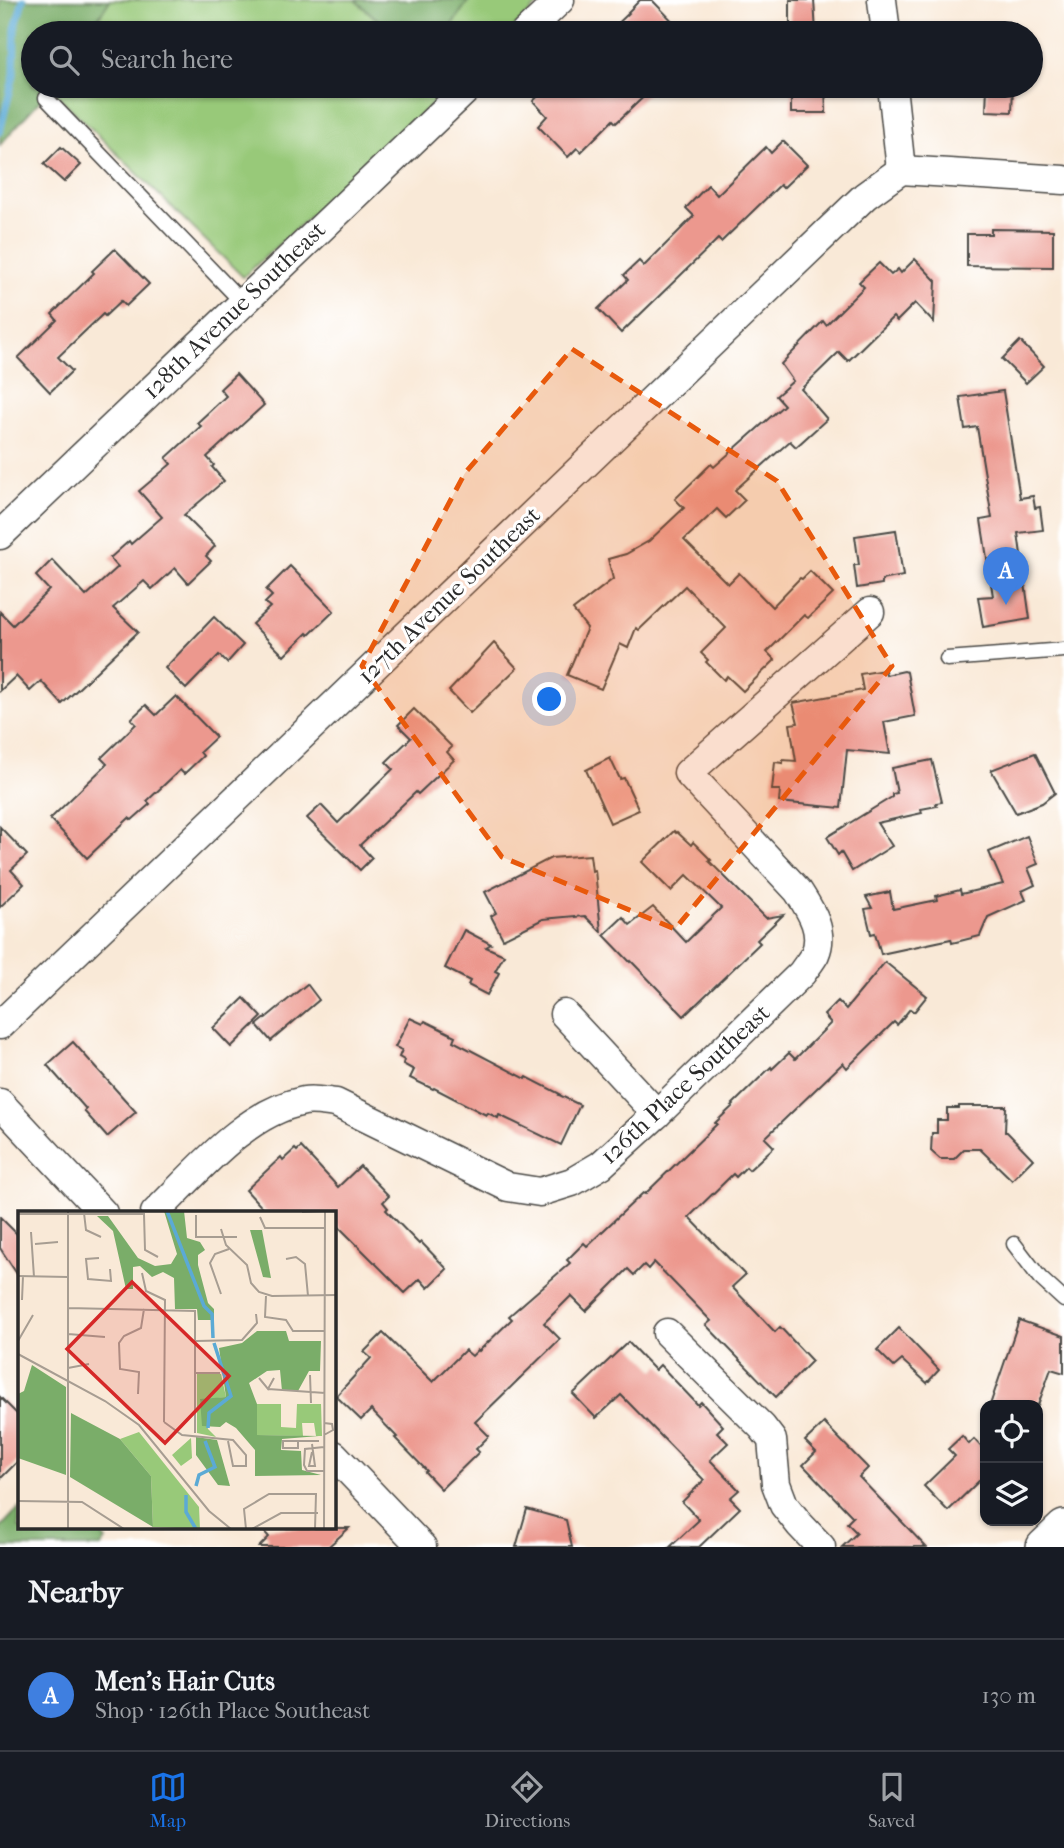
<!DOCTYPE html>
<html lang="en">
<head>
<meta charset="utf-8">
<style>
	:root { --surface:#171b24; --page:#242831; --text:#f1f3f6; --muted:#9ea1a6; --line:#363941; --accent:#1a73e8 }
	body { margin:0; font-family:"IM FELL French Canon",serif; background:var(--page); color:var(--text) }
	.controls { position:absolute; right:21px; bottom:21px; display:grid; overflow:hidden; border-radius:14px; box-shadow:0 2px 5px #0004 }
	.controls button { width:63px; height:63px; display:grid; place-items:center; padding:0; border:0; border-bottom:2px solid var(--line); background:var(--surface); color:var(--text); font:35px sans-serif }
	.you { position:absolute; left:550px; top:700px; width:24px; height:24px; margin:-18px; border:5px solid #fff; border-radius:50%; background:#1a73e8; box-shadow:0 0 0 10px #1a73e833 }
	.badge { display:grid; place-items:center; width:46px; height:46px; border-radius:50%; background:var(--accent); color:#fff; font-size:23px; font-weight:700 }
	.pin { position:absolute; translate:-50% -58px; filter:drop-shadow(0 2px 4px #0008) }
	.pin::after { content:''; position:absolute; top:37px; width:24px; height:21px; background:inherit; clip-path:polygon(0 0,100% 0,50% 100%) }
	.list { margin:0; padding:0; list-style:none }
	h2 { display:flex; justify-content:space-between; align-items:center; height:91px; margin:0; padding:0 28px; font-size:30px }
	h2 small { font-size:23px; font-weight:400; color:var(--muted) }
	.list li { display:grid; grid-template-columns:46px 1fr auto; gap:21px; align-items:center; box-sizing:border-box; height:112px; padding:0 28px; border-top:2px solid var(--line) }
	.list b { display:block; font-size:26px; white-space:nowrap }
	.list p { margin:0; font-size:23px; white-space:nowrap; color:var(--muted) }
	.list em { font-size:23px; font-style:normal; color:var(--muted) }
	.icon { flex:none; width:38px; height:38px; fill:none; stroke:currentColor; stroke-width:2; stroke-linecap:round; stroke-linejoin:round }
	.map { position:relative; flex:none; width:1064px; height:1547px; overflow:hidden }
	.search { position:absolute; background:var(--surface); box-shadow:0 2px 5px #0004; left:21px; right:21px; top:21px; height:77px; display:flex; align-items:center; gap:18px; box-sizing:border-box; padding:0 24px; border-radius:38px; color:var(--muted); font-size:26px }
	.sheet { height:203px; background:var(--surface) }
	nav { display:flex; justify-content:space-around; align-items:center; box-sizing:border-box; height:98px; border-top:2px solid var(--line); background:var(--surface); font-size:19px; color:var(--muted) }
	nav a { display:grid; justify-items:center; gap:4px }
	nav .on { color:var(--accent) }
	.map>svg:first-child { display:block }
	.green { fill:#98c979; stroke:#627a52; stroke-width:2 }
	.forest { fill:#7aad69; stroke:#526c4a; stroke-width:2 }
	.lines { fill:none; stroke-linecap:round; stroke-linejoin:round }
	.stream { stroke:#5baad5; stroke-width:7 }
	.building { fill:#ec988e }
	.service-casing { stroke:#4a4845; stroke-width:17 }
	.minor-casing { stroke:#4a4845; stroke-width:31 }
	.tertiary-casing { stroke:#4a4845; stroke-width:38 }
	.service { stroke:#fff; stroke-width:14 }
	.minor { stroke:#fff; stroke-width:28 }
	.tertiary { stroke:#fff; stroke-width:35 }
	.marked { fill:#e8590c; fill-opacity:0.2; stroke:#e8590c; stroke-width:5; stroke-dasharray:14 9; stroke-linejoin:round }
	.labels { text-anchor:middle; stroke-width:6; stroke-linejoin:round; paint-order:stroke }
	.street-label { font-size:24px; fill:#2b2b2b; stroke:#fff }
	.inset-river { fill:none; stroke:#5baad5; stroke-width:3.5 }
	.inset-road { fill:none; stroke:#a79d92; stroke-width:2 }
	.view { fill:#d62828; fill-opacity:0.15; stroke:#d62828; stroke-width:3.5 }
	.inset-edge { fill:none; stroke:#2b2b2b; stroke-width:3.5 }
</style>
</head>
<body>
<div class="map">
<svg width="1064" height="1547" viewBox="0 0 1064 1547">
	<rect width="100%" height="100%" fill="#fff"/>
	<filter id="ink" filterUnits="userSpaceOnUse"><feTurbulence type="fractalNoise" baseFrequency=".0143" numOctaves="2"/><feDisplacementMap in="SourceGraphic" scale="14" xChannelSelector="R" yChannelSelector="G"/><feConvolveMatrix kernelMatrix="1 2 1 2 8 2 1 2 1" color-interpolation-filters="sRGB"/></filter>
	<filter id="wash" filterUnits="userSpaceOnUse"><feTurbulence type="fractalNoise" baseFrequency=".00686" numOctaves="4" result="noise"/><feDisplacementMap in="SourceGraphic" scale="28" xChannelSelector="R" yChannelSelector="G"/><feGaussianBlur stdDeviation="1.57" result="paint"/><feColorMatrix in="noise" values="0 0 0 0 0 0 0 0 0 0 0 0 0 0 0 0 0 1.4 0 .05"/><feComposite in="paint" operator="in"/></filter>
	<g filter="url(#wash)">
		<rect width="100%" height="100%" fill="#f9e9d7"/>
		<g class="green">
			<polygon points="110,0 355,0 393,33 88,33"/>
			<polygon points="469,0 543,0 508,33 446,33"/>
			<polygon points="53,86 453,86 243,277 51,89"/>
		</g>
		<g class="forest">
			<polygon points="0,0 110,0 88,33 33,33 33,86 53,86 0,145"/>
			<polygon points="355,0 469,0 446,33 393,33"/>
			<polygon points="19,1508 19,1528 95,1528 106,1540 101,1547 0,1547 0,1528"/>
		</g>
		<g class="lines">
			<polyline class="stream" points="0,132 14,75 15,29 23,0"/>
		</g>
		<g id="blocks">
			<g class="building">
				<polygon points="640,0 652,0 684,33 608,33 629,13 628,12"/>
				<polygon points="790,0 814,0 816,33 790,33"/>
				<polygon points="549,86 655,86 616,123 613,120 581,152 577,148 568,157 538,126 547,116 533,101"/>
				<polygon points="791,86 825,86 826,113 791,113"/>
				<polygon points="987,86 1013,86 1012,112 986,111"/>
				<polygon points="783,141 807,165 783,188 780,185 721,242 718,239 621,333 598,309 628,280 624,275 639,261 644,266 694,216 686,208 708,185 717,195 766,147 771,153"/>
				<polygon points="61,147 81,165 64,182 44,164"/>
				<polygon points="991,229 1053,230 1053,267 967,266 967,234 991,234"/>
				<polygon points="115,249 149,284 126,306 121,301 105,316 103,314 58,357 72,371 50,392 18,358 57,320 52,314 94,273 92,271"/>
				<polygon points="915,259 936,281 934,323 915,303 897,321 893,317 848,361 839,352 801,389 827,419 796,447 790,441 735,490 745,500 726,518 717,509 684,540 728,584 739,573 772,607 800,578 802,579 810,571 833,594 808,618 804,615 767,652 775,660 743,691 727,676 724,680 706,662 708,660 701,653 726,628 685,586 639,630 636,628 628,648 620,644 601,689 567,675 587,628 573,610 613,579 608,559 626,554 649,541 684,508 675,499 711,464 714,467 784,405 776,396 793,381 781,364 823,321 826,325 864,287 859,282 879,263 891,275 898,269 901,273"/>
				<polygon points="1020,341 1044,366 1026,383 1002,359"/>
				<polygon points="236,374 264,405 207,457 214,465 212,467 224,481 184,515 215,546 206,556 211,561 188,583 175,568 152,589 144,581 113,608 138,632 62,704 41,681 30,691 16,676 0,691 0,612 13,625 49,590 36,576 52,560 86,596 118,567 110,558 129,541 131,544 162,517 139,491 171,464 166,458 201,426 197,423 226,396 220,389"/>
				<polygon points="1003,391 1020,498 1033,496 1035,508 1040,507 1043,530 1018,533 1030,619 983,627 978,597 993,596 981,520 992,518 977,427 965,429 960,397"/>
				<polygon points="896,530 903,576 882,580 882,584 857,588 854,565 859,565 855,536"/>
				<polygon points="290,566 334,611 309,635 307,633 284,656 252,624 270,607 265,603 272,596 266,590"/>
				<polygon points="214,617 243,645 227,663 219,655 186,689 165,668"/>
				<polygon points="494,643 517,668 470,713 449,691"/>
				<polygon points="885,670 886,675 904,671 907,672 915,716 884,722 890,754 847,750 841,808 779,802 780,790 772,790 775,762 783,763 783,760 796,761 790,724 798,723 793,703 863,690 860,674"/>
				<polygon points="176,696 216,737 200,752 203,756 184,774 180,770 147,801 150,804 132,820 129,818 87,858 50,819 107,764 101,758 136,724 131,719 146,705 156,715"/>
				<polygon points="414,709 452,747 447,752 454,760 418,794 416,792 360,845 372,858 360,870 307,818 321,805 338,823 393,769 386,762 411,738 398,725"/>
				<polygon points="1035,753 1055,793 1042,803 1016,813 991,770"/>
				<polygon points="610,758 620,779 624,778 639,810 610,823 586,770"/>
				<polygon points="932,760 942,802 936,803 937,806 921,809 922,813 877,823 892,846 852,871 841,852 838,855 827,837 892,797 892,794 897,793 892,768"/>
				<polygon points="0,827 27,855 11,870 24,884 0,907"/>
				<polygon points="674,831 676,833 677,832 691,845 693,842 711,860 709,861 766,918 783,915 757,940 760,943 684,1016 631,961 630,962 604,935 623,917 630,925 653,907 686,942 721,908 687,875 671,891 642,862"/>
				<polygon points="1027,836 1038,864 1028,868 1035,885 1022,891 1026,900 988,917 980,936 952,943 951,939 881,954 875,933 871,934 865,909 872,908 866,897 890,892 893,909 937,900 936,896 960,890 961,894 1003,884 989,852"/>
				<polygon points="590,855 592,871 595,870 601,932 585,916 575,917 575,916 543,919 503,939 491,916 496,913 485,892 551,858"/>
				<polygon points="464,930 491,944 486,947 504,955 495,971 499,973 487,995 468,985 470,981 445,968"/>
				<polygon points="885,962 927,996 914,1012 910,1009 897,1025 894,1022 847,1068 843,1063 765,1138 774,1147 749,1170 746,1167 736,1177 733,1174 689,1217 745,1275 732,1287 775,1332 780,1327 812,1361 776,1397 706,1325 711,1321 654,1262 648,1269 644,1265 634,1275 628,1269 586,1311 571,1296 544,1323 560,1339 475,1422 489,1436 476,1449 479,1452 441,1489 425,1472 427,1471 395,1438 397,1437 371,1410 361,1420 336,1396 371,1358 364,1352 383,1333 433,1382 465,1350 472,1356 478,1350 479,1351 512,1319 509,1316 570,1263 567,1260 584,1243 587,1246 643,1193 645,1194 717,1124 715,1123 734,1105 733,1104 771,1067 772,1069 789,1053 795,1059 831,1023 824,1015 838,1001 846,1009"/>
				<polygon points="307,984 319,1000 271,1041 257,1025"/>
				<polygon points="244,998 262,1017 231,1047 213,1028"/>
				<polygon points="410,1018 423,1024 425,1021 455,1036 453,1041 526,1079 527,1077 560,1094 559,1095 580,1105 561,1145 499,1115 498,1118 488,1113 486,1115 434,1088 433,1089 410,1078 414,1070 403,1064 404,1060 399,1057 402,1050 395,1047"/>
				<polygon points="73,1042 136,1112 107,1137 84,1111 86,1109 47,1065"/>
				<polygon points="959,1106 1006,1106 1005,1132 1007,1132 1033,1159 1012,1180 980,1149 964,1149 954,1159 940,1159 931,1151 932,1133 937,1133 937,1120 947,1120 947,1108 959,1108"/>
				<polygon points="301,1147 338,1187 360,1166 389,1196 383,1202 388,1208 386,1210 419,1244 421,1242 447,1269 428,1288 420,1279 405,1293 334,1222 334,1213 267,1213 246,1190 281,1157 283,1160 295,1149 297,1151"/>
				<polygon points="0,1217 19,1236 19,1277 0,1248"/>
				<polygon points="1019,1320 1064,1336 1064,1373 1051,1369 1038,1405 990,1405"/>
				<polygon points="899,1328 939,1370 927,1383 902,1360 894,1367 877,1350"/>
				<polygon points="628,1342 655,1370 660,1365 698,1405 701,1402 723,1426 717,1432 728,1443 710,1460 739,1490 730,1498 740,1508 699,1547 670,1547 699,1520 682,1502 704,1480 621,1395 596,1418 573,1394"/>
				<polygon points="0,1397 19,1416 19,1460 0,1479"/>
				<polygon points="824,1423 868,1468 859,1477 926,1547 842,1547 857,1533 847,1523 853,1517 803,1465 816,1452 805,1441"/>
				<polygon points="962,1436 969,1444 974,1439 985,1451 985,1475 948,1511 924,1486 955,1456 948,1449"/>
				<polygon points="527,1509 566,1520 572,1547 516,1547"/>
				<polygon points="261,1528 349,1528 328,1547 259,1547 269,1537"/>
			</g>
		</g>
	</g>
	<g filter="url(#ink)">
		<use href="#blocks" fill-opacity="0" stroke="#4a4845" stroke-width="2"/>
		<g class="lines">
			<g class="service-casing">
				<g id="service">
					<polyline points="46,98 242,302"/>
					<polyline points="947,659 1064,650"/>
					<polyline points="1014,1244 1040,1278 1064,1300"/>
				</g>
			</g>
			<g class="minor-casing">
				<g id="minor">
					<polyline points="882,0 886,33"/>
					<polyline points="525,33 560,0"/>
					<polyline points="892,86 901,170"/>
					<polyline points="901,170 1064,180"/>
					<polyline points="0,535 470,86"/>
					<polyline points="564,1014 657,1114"/>
					<polyline points="0,1025 865,196 901,170"/>
					<polyline points="0,1103 103,1213"/>
					<path d="M 155,1213 C 197,1172 245,1112 304,1101 C 314,1099 326,1102 336,1103 L 508,1187 L 540,1192 L 572,1182 L 601,1165 L 657,1114 L 802,973 C 806,967 811,961 815,954 C 825,931 810,910 798,891 L 688,773 L 870,612"/>
					<polyline points="667,1333 762,1427 772,1440 776,1484 784,1505 800,1525 821,1547"/>
					<polyline points="334,1455 422,1547"/>
				</g>
			</g>
			<g class="tertiary-casing">
				<polyline id="tertiary" points="1044,1547 1064,1528"/>
			</g>
			<use href="#service" class="service"/>
			<use href="#minor" class="minor"/>
			<use href="#tertiary" class="tertiary"/>
		</g>
	</g>
	<path class="marked" d="M 572,349 L 777,481 L 892,666 L 675,929 L 502,857 L 362,666 L 465,473 Z"/>
	<g class="labels">
		<g class="street-label">
			<text transform="translate(234 310) rotate(-44)" y="8">128th Avenue Southeast</text>
			<text transform="translate(449 595) rotate(-44)" y="8">127th Avenue Southeast</text>
			<text transform="translate(685 1084) rotate(-43)" y="8">126th Place Southeast</text>
		</g>
	</g>
	<g transform="translate(18 1211)">
		<rect width="318" height="318" fill="#f9e9d7"/>
		<path d="M 179,163 L 203,163 L 208,186 L 182,189 L 190,218 L 198,226 L 179,222 ZM 239,193 L 263,193 L 263,216 L 278,217 L 279,193 L 303,193 L 304,225 L 298,225 L 296,212 L 284,212 L 285,225 L 239,224 ZM 121,221 L 181,296 L 182,318 L 135,316 L 133,265 L 102,228 ZM 173,227 L 174,247 L 163,255 L 154,244 Z" fill="#98c979"/>
		<path d="M 146,0 L 166,0 L 169,27 L 182,31 L 187,39 L 180,44 L 180,54 L 190,92 L 196,98 L 196,109 L 180,109 L 179,98 L 157,98 L 156,67 L 145,61 L 134,66 L 122,55 L 115,56 L 115,78 L 108,78 L 95,20 L 79,5 L 90,5 L 120,47 L 137,55 L 153,53 L 159,43 ZM 232,19 L 244,19 L 253,67 L 245,66 ZM 239,120 L 268,120 L 271,130 L 303,130 L 302,160 L 291,160 L 280,180 L 264,180 L 262,159 L 249,160 L 231,172 L 239,193 L 239,224 L 301,225 L 264,228 L 263,239 L 283,240 L 284,259 L 303,264 L 237,265 L 237,239 L 218,217 L 208,211 L 202,216 L 184,215 L 182,188 L 208,186 L 201,137 L 224,132 ZM 14,154 L 48,176 L 48,264 L 0,247 L 0,183 L 6,180 ZM 53,202 L 102,228 L 133,265 L 135,316 L 52,266 ZM 178,226 L 199,229 L 212,275 L 200,274 L 178,244 Z" fill="#7aad69"/>
		<path class="inset-river" d="M 149,0 L 186,95 L 194,103 L 195,127M 190,217 L 191,202 L 213,185 L 196,132M 178,275 L 181,264 L 197,256 L 187,230M 168,284 L 168,301 L 178,318"/>
		<path class="inset-road" d="M 284,1 L 305,0M 66,2 L 68,19 L 83,26M 0,3 L 126,3 L 127,39 L 140,46M 178,4 L 178,26 L 219,26M 242,6 L 247,17 L 307,17M 203,18 L 208,34 L 229,54 L 233,72 L 241,81 L 254,85 L 319,84M 13,21 L 16,66M 17,33 L 40,31M 81,47 L 68,48 L 70,68 L 93,70 L 92,58M 268,48 L 278,46 L 287,53 L 290,85M 124,62 L 128,80 L 147,89 L 146,211M 0,65 L 50,66M 203,83 L 192,52 L 197,43 L 211,38M 248,85 L 247,106 L 268,109 L 275,120 L 307,120M 4,89 L 5,65M 50,97 L 177,100 L 177,222M 50,123 L 87,126M 0,130 L 15,104M 178,130 L 224,129 L 239,112 L 238,103M 0,143 L 87,190 L 121,214 L 191,300 L 213,318M 50,157 L 71,153M 178,162 L 202,162M 292,164 L 293,192M 241,167 L 250,178 L 256,167M 250,178 L 307,182M 120,183 L 121,161 L 102,158 L 101,132 L 106,125 L 123,117 L 126,98M 146,211 L 164,224 L 215,229 L 228,244 L 228,255 L 215,255 L 210,230M 306,224 L 315,219 L 314,213 L 306,212M 280,230 L 280,237 L 265,237 L 265,230 L 301,230M 294,233 L 297,255 L 291,255 L 294,241M 306,236 L 287,238 L 286,254 L 289,260 L 306,260M 0,290 L 64,291 L 106,318M 50,318 L 50,0M 228,318 L 226,298 L 251,283 L 298,283 L 297,318M 234,318 L 263,302 L 300,302M 306,318 L 307,0"/>
		<path class="view" d="M 114,71 L 211,165 L 147,232 L 49,138 Z"/>
		<rect width="318" height="318" class="inset-edge"/>
	</g>
</svg>
<div class="controls">
<button><svg class="icon" aria-label="locate" viewBox="0 0 24 24"><circle cx="12" cy="12" r="6"/><path d="M12 2v4M12 18v4M2 12h4M18 12h4"/></svg></button>
<button><svg class="icon" aria-label="layers" viewBox="0 0 24 24"><path d="M12 4l9 5-9 5-9-5zM3 14l9 5 9-5"/></svg></button>
</div>
<div class="you"></div>
<div class="pin badge" style="left:1006px;top:605px;background:#3f7fe0">A</div>
<div class="search"><svg class="icon" aria-label="search" viewBox="0 0 24 24"><circle cx="10" cy="10" r="6"/><path d="M15 15l6 6"/></svg>Search here</div>
</div>
<section class="sheet">
<h2>Nearby<small></small></h2>
<ul class="list">
<li><span class="badge" style="background:#3f7fe0">A</span><div><b>Men's Hair Cuts</b><p>Shop · 126th Place Southeast</p></div><em>130 m</em></li>
</ul>
</section>
<nav>
<a class="on"><svg class="icon" aria-label="map" viewBox="0 0 24 24"><path d="M3 6l6-2 6 2 6-2v14l-6 2-6-2-6 2zM9 4v14M15 6v14"/></svg>Map</a>
<a><svg class="icon" aria-label="directions" viewBox="0 0 24 24"><path d="M12 3l9 9-9 9-9-9zM9 14v-3h6M13 9l2 2-2 2"/></svg>Directions</a>
<a><svg class="icon" aria-label="saved" viewBox="0 0 24 24"><path d="M7 4h10v16l-5-4-5 4z"/></svg>Saved</a>
</nav>
</body>
</html>
